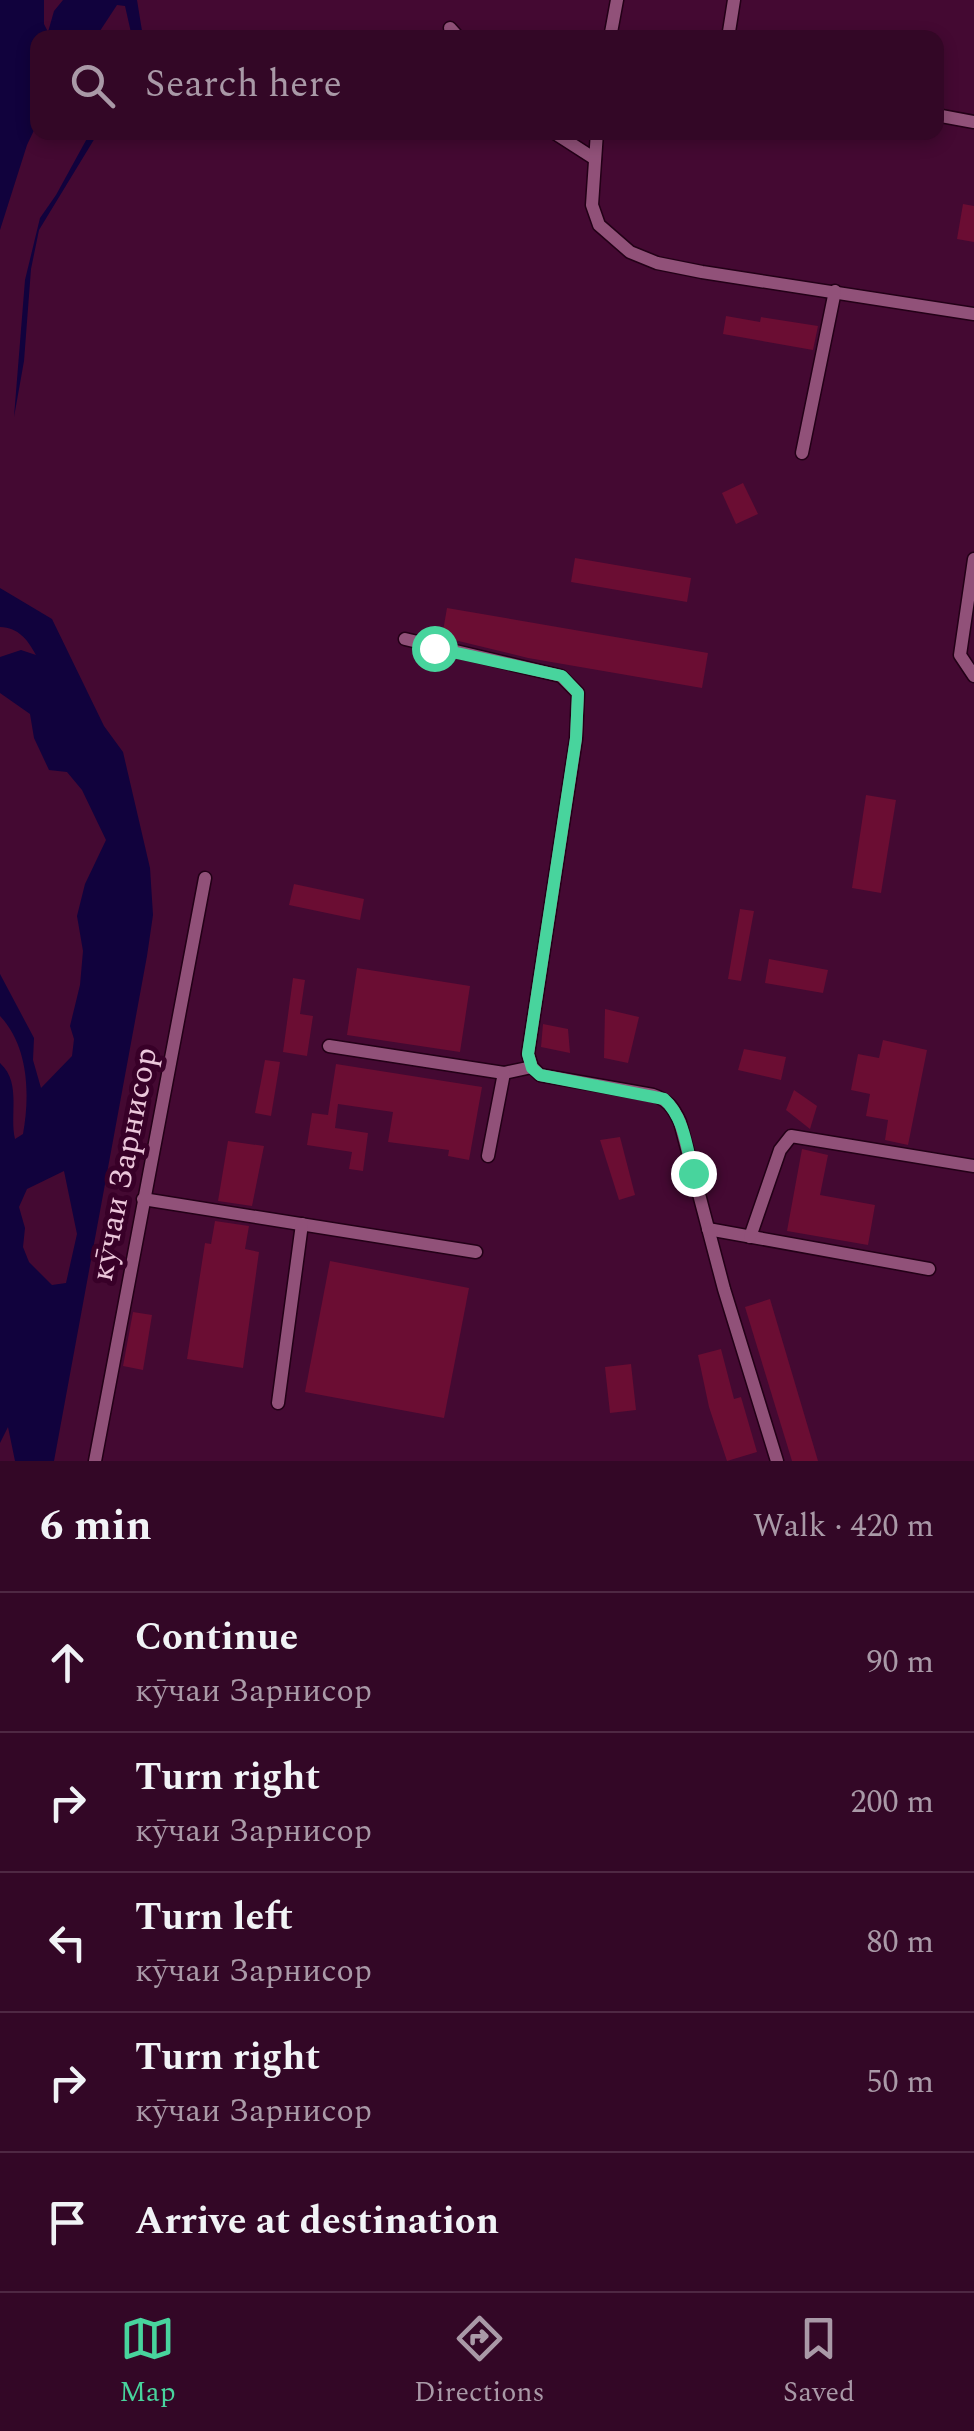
<!DOCTYPE html>
<html lang="en">
<head>
<meta charset="utf-8">
<style>
	:root { --surface:#330726; --page:#3e1532; --text:#f1f3f6; --muted:#a999a7; --line:#4e2843; --accent:#48d49d }
	body { margin:0; font-family:Spectral,serif; background:var(--page); color:var(--text) }
	.stop { position:absolute; width:30px; height:30px; margin:-22px; border:8px solid #48d49d; border-radius:50%; background:#fff }
	.stop.end { background:#48d49d; border-color:#fff; box-shadow:0 2px 10px #0008 }
	.list { margin:0; padding:0; list-style:none }
	h2 { display:flex; justify-content:space-between; align-items:center; height:130px; margin:0; padding:0 40px; font-size:42px }
	h2 small { font-size:32px; font-weight:400; color:var(--muted) }
	.list li { display:grid; grid-template-columns:65px 1fr auto; gap:30px; align-items:center; box-sizing:border-box; height:140px; padding:0 40px; border-top:2px solid var(--line) }
	.list b { display:block; font-size:38px; white-space:nowrap }
	.list p { margin:0; font-size:32px; white-space:nowrap; color:var(--muted) }
	.list em { font-size:32px; font-style:normal; color:var(--muted) }
	.icon { flex:none; width:55px; height:55px; fill:none; stroke:currentColor; stroke-width:2; stroke-linecap:round; stroke-linejoin:round }
	.map { position:relative; flex:none; width:974px; height:1461px; overflow:hidden }
	.search { position:absolute; background:var(--surface); box-shadow:0 5px 15px #0003; left:30px; right:30px; top:30px; height:110px; display:flex; align-items:center; gap:25px; box-sizing:border-box; padding:0 35px; border-radius:20px; color:var(--muted); font-size:38px }
	.sheet { height:830px; background:var(--surface) }
	nav { display:flex; justify-content:space-around; align-items:center; box-sizing:border-box; height:140px; border-top:2px solid var(--line); background:var(--surface); font-size:28px; color:var(--muted) }
	nav a { display:grid; justify-items:center; gap:5px }
	nav .on { color:var(--accent) }
	.map>svg:first-child { display:block }
	.water { fill:#11023d; fill-rule:evenodd }
	.building { fill:#6b0d33 }
	.lines { fill:none; stroke-linecap:round; stroke-linejoin:round }
	.minor-casing { stroke:#230017; stroke-width:15 }
	.minor { stroke:#915179; stroke-width:12 }
	.route { stroke:#48d49d; stroke-width:12 }
	.labels { text-anchor:middle; stroke-width:10; stroke-linejoin:round; paint-order:stroke }
	.street-label { font-size:32px; fill:#ecc7db; stroke:#380028 }
</style>
</head>
<body>
<div class="map">
<svg width="974" height="1461" viewBox="0 0 974 1461">
	<rect width="100%" height="100%" fill="#440932"/>
	<g class="water">
		<polygon points="0,0 44,0 44,24 48,32 54,11 63,0 137,0 143,37 132,37 125,6 117,5 96,37 38,38 37,124 27,145 0,230"/>
		<polygon points="90,133 98,133 39,230 31,269 24,361 14,417 25,280 40,218 56,195"/>
		<path d="M 0,588 L 52,619 L 104,726 L 123,752 L 150,868 L 153,915 L 147,956 L 54,1461 L 15,1461 L 8,1427 L 0,1443 L 0,1063 C 22,1083 9,1114 15,1139 L 23,1134 C 30,1095 29,1047 0,1016 L 0,974 L 34,1038 L 33,1060 L 41,1088 L 72,1056 L 74,1039 L 70,1026 L 80,985 L 83,951 L 77,916 L 85,884 L 106,840 L 82,790 L 67,772 L 49,770 L 34,738 L 30,714 L 0,693 L 0,657 L 21,650 L 36,655 C 27,639 19,628 0,627 ZM 64,1171 L 77,1234 L 66,1283 L 52,1285 L 29,1262 L 23,1247 L 25,1228 L 19,1207 L 27,1189 Z"/>
	</g>
	<g class="building">
		<polygon points="963,204 974,206 974,242 957,239"/>
		<polygon points="726,316 760,322 761,317 818,326 813,350 723,334"/>
		<polygon points="743,483 758,514 736,524 722,493"/>
		<polygon points="575,558 691,578 687,602 571,582"/>
		<polygon points="447,608 708,653 702,688 528,658 442,637"/>
		<polygon points="866,795 896,800 881,893 852,888"/>
		<polygon points="294,884 364,899 360,920 289,905"/>
		<polygon points="740,909 754,911 741,981 728,979"/>
		<polygon points="769,959 828,970 823,993 765,983"/>
		<polygon points="357,968 470,986 460,1052 347,1035"/>
		<polygon points="293,978 305,980 300,1014 313,1016 307,1056 283,1052"/>
		<polygon points="605,1009 639,1017 628,1063 604,1058"/>
		<polygon points="543,1024 568,1029 570,1053 541,1047"/>
		<polygon points="883,1040 927,1050 908,1145 885,1140 888,1120 866,1116 870,1094 851,1090 858,1054 879,1058"/>
		<polygon points="744,1049 786,1057 781,1080 738,1070"/>
		<polygon points="265,1060 280,1062 271,1116 255,1113"/>
		<polygon points="336,1064 482,1087 469,1160 448,1156 449,1150 388,1142 393,1112 338,1104 335,1128 368,1133 363,1171 349,1169 352,1152 307,1145 312,1113 328,1115"/>
		<polygon points="794,1090 817,1106 810,1129 786,1110"/>
		<polygon points="620,1137 635,1195 619,1200 600,1140"/>
		<polygon points="228,1141 264,1146 252,1206 218,1201"/>
		<polygon points="802,1149 828,1155 820,1195 875,1205 868,1245 787,1231"/>
		<polygon points="215,1221 249,1226 245,1249 259,1252 243,1368 187,1359 205,1243 211,1244"/>
		<polygon points="330,1261 469,1288 444,1418 305,1392"/>
		<polygon points="770,1299 818,1461 792,1461 745,1307"/>
		<polygon points="133,1312 152,1315 143,1370 123,1366"/>
		<polygon points="721,1349 734,1399 741,1397 757,1452 727,1461 709,1407 698,1355"/>
		<polygon points="631,1364 636,1410 610,1413 605,1367"/>
	</g>
	<g class="lines">
		<g class="minor-casing">
			<g id="minor">
				<polyline points="450,28 459,38"/>
				<polyline points="610,38 617,0"/>
				<polyline points="728,38 734,0"/>
				<polyline points="936,115 974,122"/>
				<polyline points="553,132 595,159"/>
				<polyline points="597,132 592,205 599,225 630,252 657,263 702,272 974,314"/>
				<polyline points="802,453 835,291"/>
				<polyline points="974,559 960,655 974,676"/>
				<path d="M 405,639 L 561,676 L 578,693 L 576,739 L 528,1054 L 532,1067 L 540,1075 L 653,1095 C 668,1100 673,1107 680,1122 L 724,1289 L 777,1461"/>
				<polyline points="329,1046 504,1073 532,1067"/>
				<polyline points="488,1156 504,1073"/>
				<polyline points="143,1199 476,1252"/>
				<polyline points="708,1229 929,1269"/>
				<polyline points="750,1237 780,1150 791,1136 974,1166"/>
				<polyline points="278,1403 302,1224"/>
				<polyline points="95,1461 205,878"/>
			</g>
		</g>
		<use href="#minor" class="minor"/>
	</g>
	<g class="lines">
		<path class="route" d="M 434,648 L 562,676 L 578,693 L 576,738 L 528,1054 L 532,1068 L 540,1075 L 664,1099 C 684,1117 687,1148 693,1173"/>
	</g>
	<g class="labels">
		<g class="street-label">
			<text transform="translate(123 1164) rotate(-79)" y="11">кӯчаи Зарнисор</text>
		</g>
	</g>
</svg>
<div class="stop" style="left:434px;top:648px"></div>
<div class="stop end" style="left:693px;top:1173px"></div>
<div class="search"><svg class="icon" aria-label="search" viewBox="0 0 24 24"><circle cx="10" cy="10" r="6"/><path d="M15 15l6 6"/></svg>Search here</div>
</div>
<section class="sheet">
<h2>6 min<small>Walk · 420 m</small></h2>
<ul class="list">
<li><svg class="icon" aria-label="ahead" viewBox="0 0 24 24"><path d="M12 20V5M6 11l6-6 6 6"/></svg><div><b>Continue</b><p>кӯчаи Зарнисор</p></div><em>90 m</em></li>
<li><svg class="icon" aria-label="right" viewBox="0 0 24 24"><path d="M7 20v-9h11M14 6l5 5-5 5"/></svg><div><b>Turn right</b><p>кӯчаи Зарнисор</p></div><em>200 m</em></li>
<li><svg class="icon" aria-label="left" viewBox="0 0 24 24"><path d="M17 20v-9H6M10 6l-5 5 5 5"/></svg><div><b>Turn left</b><p>кӯчаи Зарнисор</p></div><em>80 m</em></li>
<li><svg class="icon" aria-label="right" viewBox="0 0 24 24"><path d="M7 20v-9h11M14 6l5 5-5 5"/></svg><div><b>Turn right</b><p>кӯчаи Зарнисор</p></div><em>50 m</em></li>
<li><svg class="icon" aria-label="arrive" viewBox="0 0 24 24"><path d="M6 21V4h12l-3 4 3 4H6"/></svg><div><b>Arrive at destination</b></div></li>
</ul>
</section>
<nav>
<a class="on"><svg class="icon" aria-label="map" viewBox="0 0 24 24"><path d="M3 6l6-2 6 2 6-2v14l-6 2-6-2-6 2zM9 4v14M15 6v14"/></svg>Map</a>
<a><svg class="icon" aria-label="directions" viewBox="0 0 24 24"><path d="M12 3l9 9-9 9-9-9zM9 14v-3h6M13 9l2 2-2 2"/></svg>Directions</a>
<a><svg class="icon" aria-label="saved" viewBox="0 0 24 24"><path d="M7 4h10v16l-5-4-5 4z"/></svg>Saved</a>
</nav>
</body>
</html>
